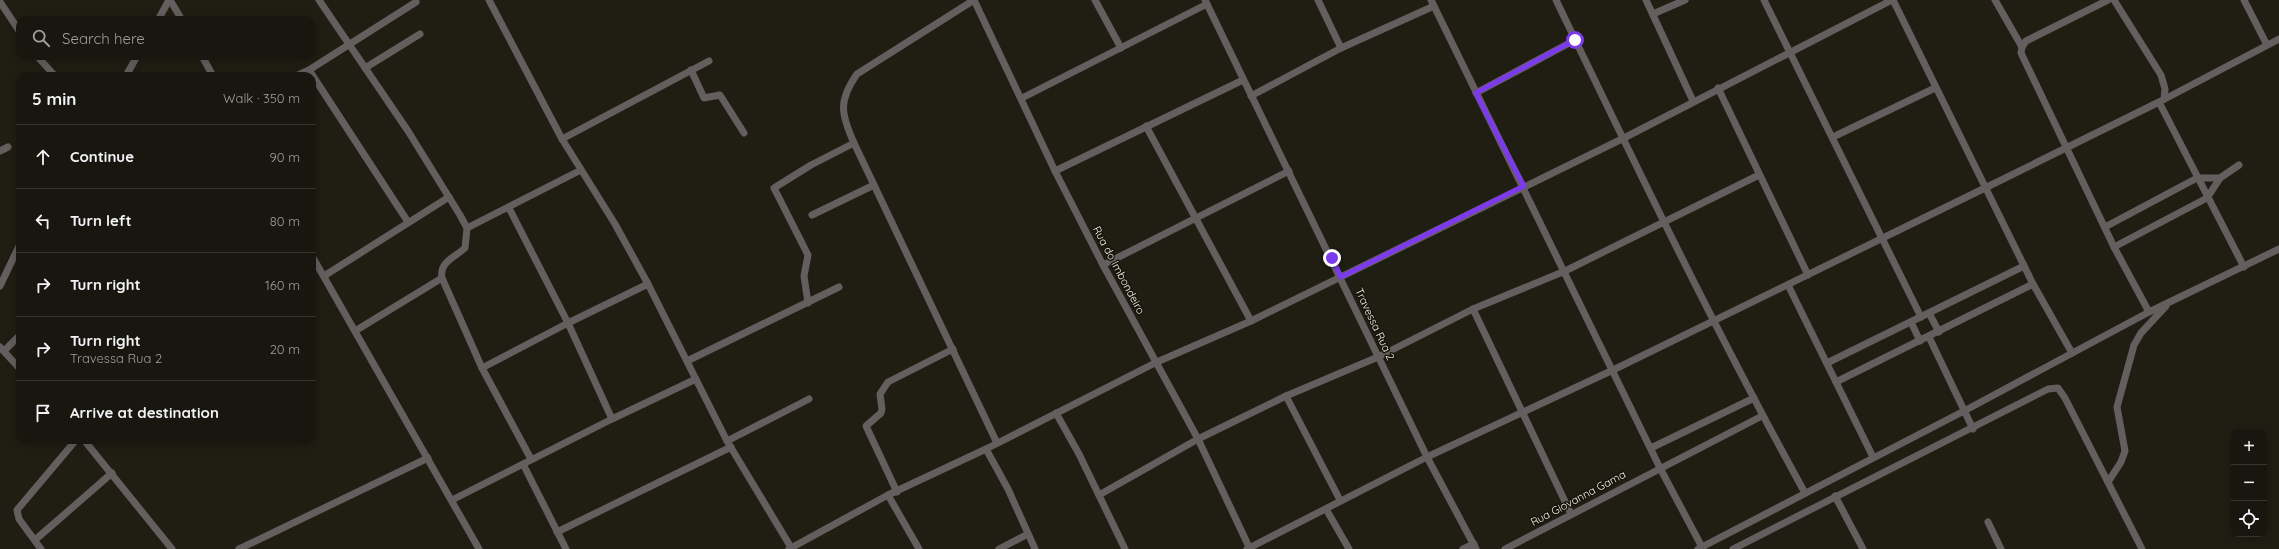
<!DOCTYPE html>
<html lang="en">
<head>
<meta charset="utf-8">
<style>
	:root { --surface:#18160e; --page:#211f17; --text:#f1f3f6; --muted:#9f9f9e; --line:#36352e }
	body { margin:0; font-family:Quicksand,sans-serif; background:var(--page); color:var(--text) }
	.controls { position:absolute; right:12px; bottom:12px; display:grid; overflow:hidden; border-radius:8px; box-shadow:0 2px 10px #0003 }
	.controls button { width:36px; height:36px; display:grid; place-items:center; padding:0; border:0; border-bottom:1px solid var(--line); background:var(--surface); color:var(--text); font:20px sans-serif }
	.stop { position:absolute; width:12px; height:12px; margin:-9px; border:3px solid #7c3aed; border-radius:50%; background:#fff }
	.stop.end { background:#7c3aed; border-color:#fff; box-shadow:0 1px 4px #0008 }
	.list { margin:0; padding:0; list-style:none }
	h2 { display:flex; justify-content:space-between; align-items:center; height:52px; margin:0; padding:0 16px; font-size:17px }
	h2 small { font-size:13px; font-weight:400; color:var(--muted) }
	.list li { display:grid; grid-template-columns:26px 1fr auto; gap:12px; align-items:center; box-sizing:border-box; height:64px; padding:0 16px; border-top:1px solid var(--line) }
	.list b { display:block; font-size:15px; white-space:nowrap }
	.list p { margin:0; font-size:13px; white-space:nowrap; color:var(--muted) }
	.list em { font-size:13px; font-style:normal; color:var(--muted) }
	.icon { flex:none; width:22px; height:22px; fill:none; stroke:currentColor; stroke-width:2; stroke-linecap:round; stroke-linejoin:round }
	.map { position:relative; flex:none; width:2279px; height:549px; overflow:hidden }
	.search { position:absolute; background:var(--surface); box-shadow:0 2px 10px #0003; left:16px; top:16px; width:300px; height:44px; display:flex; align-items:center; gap:10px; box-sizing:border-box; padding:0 14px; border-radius:12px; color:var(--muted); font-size:15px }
	.panel { position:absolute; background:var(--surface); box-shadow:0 2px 10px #0003; left:16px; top:72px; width:300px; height:372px; border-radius:12px }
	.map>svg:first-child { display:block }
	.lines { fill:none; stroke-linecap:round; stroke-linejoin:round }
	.street { stroke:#655e5f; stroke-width:7 }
	.route { stroke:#7c3aed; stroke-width:5 }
	.labels { text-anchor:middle; stroke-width:3; stroke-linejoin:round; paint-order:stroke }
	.street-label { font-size:11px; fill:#efeee7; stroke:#17150b }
</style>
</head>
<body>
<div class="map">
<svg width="2279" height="549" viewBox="0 0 2279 549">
	<rect width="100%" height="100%" fill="#201e13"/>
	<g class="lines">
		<g class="street">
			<polyline points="170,0 182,20"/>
			<path d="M 319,0 L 408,131 L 460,215 L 467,228 L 465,248 C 455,257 439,262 442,278 L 482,368 L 531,459"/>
			<polyline points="489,0 562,139 615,224 648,284 727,441 792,549"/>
			<polyline points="974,0 1055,171 1103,265 1198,439 1250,549"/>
			<path d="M 974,0 L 857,74 C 838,101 841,114 854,143 L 997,443"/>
			<polyline points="1095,0 1121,48"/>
			<polyline points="1205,0 1427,457 1476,549"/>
			<polyline points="1318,0 1341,48"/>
			<polyline points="1431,0 1660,468 1703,549"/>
			<path d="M 1556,0 C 1636,166 1716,332 1805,493"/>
			<polyline points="1646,0 1693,101"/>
			<polyline points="1764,0 1921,317"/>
			<polyline points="1893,0 2033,284 2072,353"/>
			<polyline points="1995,0 2022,47"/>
			<polyline points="2108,0 2026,41 2022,47 2021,53 2114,247 2149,312"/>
			<polyline points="2114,0 2161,75 2165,89 2164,99"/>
			<polyline points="2244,0 2267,45"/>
			<polyline points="0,2 20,32"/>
			<polyline points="1653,14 1685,0"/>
			<polyline points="158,20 169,0"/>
			<polyline points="37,56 55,76"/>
			<polyline points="202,56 213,76"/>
			<polyline points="365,68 420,34"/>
			<polyline points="309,70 408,222"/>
			<polyline points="691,70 704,98 720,95 744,133"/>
			<polyline points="126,76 137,56"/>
			<polyline points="296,76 309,70 416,2"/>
			<polyline points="1718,88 1808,275"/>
			<polyline points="1476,93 1575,40"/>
			<polyline points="1251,96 1341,48 1434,6"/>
			<polyline points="1022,98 1207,4"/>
			<polyline points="2159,102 2244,267"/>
			<polyline points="1146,126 1251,321"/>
			<polyline points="1833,137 1935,88"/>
			<polyline points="562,139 709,61"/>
			<polyline points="0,151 8,147"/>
			<polyline points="1055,171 1243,80"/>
			<polyline points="509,208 568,323 612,419"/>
			<polyline points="812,215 874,185"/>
			<polyline points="2105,227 2197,178 2220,178"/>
			<polyline points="467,228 581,170"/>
			<polyline points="2114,247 2207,198 2220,178 2239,165"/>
			<polyline points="312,256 479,549"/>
			<polyline points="1103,265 1289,171"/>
			<polyline points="324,276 449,197"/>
			<polyline points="1788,285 1873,457"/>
			<polyline points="0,286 20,244"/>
			<polyline points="808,303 804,276 808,255 774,188 811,165 854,143"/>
			<polyline points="1473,309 1571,514"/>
			<polyline points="1929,313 1939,332"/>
			<polyline points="1911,322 1920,341"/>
			<polyline points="355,331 442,278"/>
			<polyline points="1929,337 1973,429"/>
			<polyline points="0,347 20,369"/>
			<polyline points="4,351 20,335"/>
			<polyline points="687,361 839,287"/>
			<polyline points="1827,363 2024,266"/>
			<polyline points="482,368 568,323 648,284"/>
			<polyline points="1836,382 2033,284"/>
			<polyline points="1286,396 1378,357 1473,309 1565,271 1759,175"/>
			<polyline points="1056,413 1079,454 1125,549"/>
			<polyline points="84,440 172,549"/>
			<polyline points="727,441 809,399"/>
			<polyline points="1651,448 1754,398"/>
			<polyline points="986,449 1008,489 1035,549"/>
			<polyline points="523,464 566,549"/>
			<polyline points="2108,482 2121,462 2125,451 2117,407 2134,345 2141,333 2166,306"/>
			<polyline points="897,492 866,426 881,413 882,409 880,394 888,382 953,349"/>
			<polyline points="888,495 919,549"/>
			<polyline points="1099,495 1198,439 1286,396 1340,500"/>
			<polyline points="1835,496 1863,549"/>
			<polyline points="452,500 612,419 696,379"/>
			<polyline points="1326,509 1349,549"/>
			<polyline points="1988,522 2001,549"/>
			<polyline points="557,532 731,447"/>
			<polyline points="35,540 112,473"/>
			<polyline points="41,549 19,519 17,510 76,440"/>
			<polyline points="239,549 428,458"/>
			<polyline points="789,549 888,495 986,449 1157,362 1251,321 1624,138 1892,0"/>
			<polyline points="999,549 1028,534"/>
			<polyline points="1247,549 1427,457 1613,370 1985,188 2159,102 2279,39"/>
			<polyline points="1463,549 1474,544"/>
			<polyline points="1505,549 1762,416"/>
			<polyline points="1698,549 1964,411 2149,312 2279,249"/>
			<polyline points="1733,549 2048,389 2058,388 2065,398 2142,549"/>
		</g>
	</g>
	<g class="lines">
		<polyline class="route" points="1332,258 1341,277 1524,186 1476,93 1575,40"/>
	</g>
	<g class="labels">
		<g class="street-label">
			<text transform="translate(1119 270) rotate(62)" y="4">Rua do Imbondeiro</text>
			<text transform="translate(1375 324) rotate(65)" y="4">Travessa Rua 2</text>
			<text transform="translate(1578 498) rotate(-28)" y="4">Rua Giovanna Gama</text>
		</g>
	</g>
</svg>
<div class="controls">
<button>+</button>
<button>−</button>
<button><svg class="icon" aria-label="locate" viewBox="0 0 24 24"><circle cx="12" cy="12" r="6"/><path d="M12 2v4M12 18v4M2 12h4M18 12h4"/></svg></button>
</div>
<div class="stop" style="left:1575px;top:40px"></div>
<div class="stop end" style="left:1332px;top:258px"></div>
<div class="search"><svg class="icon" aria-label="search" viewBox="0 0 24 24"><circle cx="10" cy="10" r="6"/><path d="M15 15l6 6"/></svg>Search here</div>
<section class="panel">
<h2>5 min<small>Walk · 350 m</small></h2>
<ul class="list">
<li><svg class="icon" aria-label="ahead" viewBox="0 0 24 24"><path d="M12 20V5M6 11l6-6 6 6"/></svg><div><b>Continue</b></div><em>90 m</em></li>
<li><svg class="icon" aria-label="left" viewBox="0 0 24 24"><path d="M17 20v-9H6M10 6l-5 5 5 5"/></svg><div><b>Turn left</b></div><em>80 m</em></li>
<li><svg class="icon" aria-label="right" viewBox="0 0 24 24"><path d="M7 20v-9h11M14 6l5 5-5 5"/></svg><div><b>Turn right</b></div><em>160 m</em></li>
<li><svg class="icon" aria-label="right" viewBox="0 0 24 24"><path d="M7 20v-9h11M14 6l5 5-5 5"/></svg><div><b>Turn right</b><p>Travessa Rua 2</p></div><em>20 m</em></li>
<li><svg class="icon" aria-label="arrive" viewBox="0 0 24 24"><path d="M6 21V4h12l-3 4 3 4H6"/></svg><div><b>Arrive at destination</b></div></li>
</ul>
</section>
</div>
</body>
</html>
